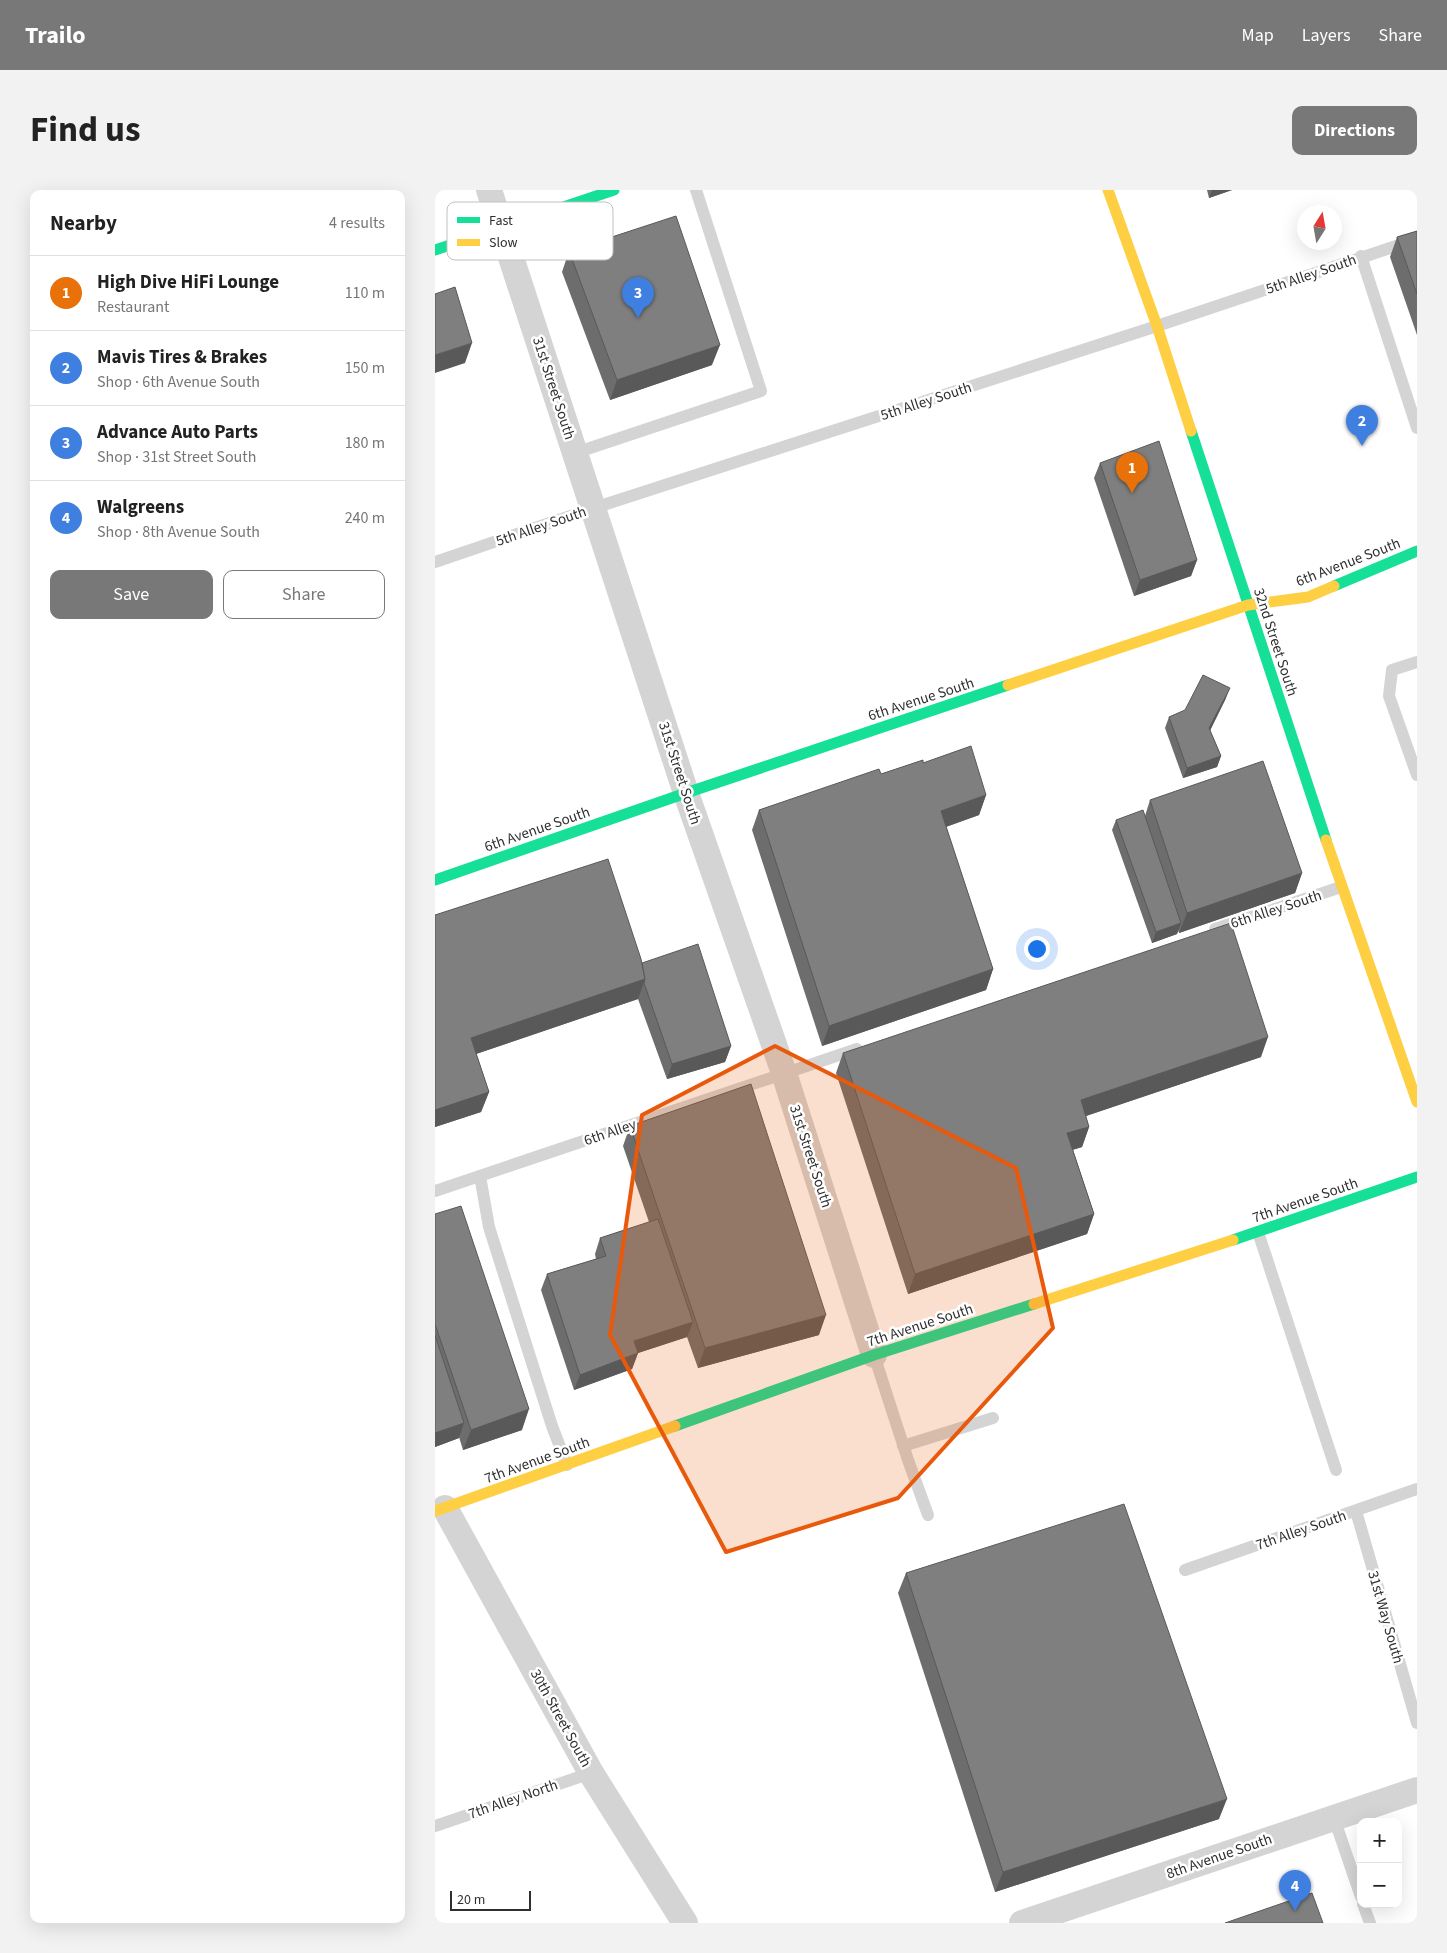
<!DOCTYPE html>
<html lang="en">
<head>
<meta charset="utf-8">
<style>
	:root { --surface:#fff; --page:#f2f2f2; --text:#222; --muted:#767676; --line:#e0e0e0; --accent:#787878 }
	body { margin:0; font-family:"Source Sans 3",sans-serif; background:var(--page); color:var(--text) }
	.controls { position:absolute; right:15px; bottom:15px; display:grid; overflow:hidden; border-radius:10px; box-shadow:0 5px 20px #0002 }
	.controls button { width:45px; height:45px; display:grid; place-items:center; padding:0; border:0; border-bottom:1px solid var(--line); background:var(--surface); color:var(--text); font:25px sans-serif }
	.compass { position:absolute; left:862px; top:15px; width:45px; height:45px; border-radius:50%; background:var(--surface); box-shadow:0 5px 20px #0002; rotate:11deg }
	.scale { position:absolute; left:15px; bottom:12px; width:81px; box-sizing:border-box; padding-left:5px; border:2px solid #2f2f2f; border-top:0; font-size:14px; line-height:18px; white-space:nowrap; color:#2f2f2f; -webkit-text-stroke:4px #fff; paint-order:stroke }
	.you { position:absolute; left:601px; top:758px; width:18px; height:18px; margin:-12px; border:4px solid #fff; border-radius:50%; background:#1a73e8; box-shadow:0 0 0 8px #1a73e833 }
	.badge { display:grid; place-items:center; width:32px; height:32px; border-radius:50%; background:var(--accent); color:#fff; font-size:16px; font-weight:700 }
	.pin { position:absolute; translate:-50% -41px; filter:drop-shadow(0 1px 2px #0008) }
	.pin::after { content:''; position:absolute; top:26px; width:18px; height:15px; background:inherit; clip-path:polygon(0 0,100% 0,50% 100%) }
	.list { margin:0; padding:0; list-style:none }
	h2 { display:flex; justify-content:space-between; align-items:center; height:65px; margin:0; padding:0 20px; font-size:21px }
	h2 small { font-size:16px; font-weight:400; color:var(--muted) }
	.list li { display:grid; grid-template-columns:32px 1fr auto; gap:15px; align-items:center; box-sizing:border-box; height:75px; padding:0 20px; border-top:1px solid var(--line) }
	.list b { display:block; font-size:19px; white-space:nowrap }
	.list p { margin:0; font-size:16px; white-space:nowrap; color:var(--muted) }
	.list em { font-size:16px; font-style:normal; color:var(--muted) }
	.actions { display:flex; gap:10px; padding:15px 20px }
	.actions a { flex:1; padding:11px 0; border:1px solid var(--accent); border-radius:10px; text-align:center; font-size:18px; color:var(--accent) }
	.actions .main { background:var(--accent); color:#fff }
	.map { position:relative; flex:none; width:982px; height:1733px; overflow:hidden; border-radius:10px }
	header { display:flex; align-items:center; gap:30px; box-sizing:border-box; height:70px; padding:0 25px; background:var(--accent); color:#fff }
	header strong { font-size:24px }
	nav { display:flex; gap:28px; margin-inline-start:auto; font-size:18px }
	.intro { display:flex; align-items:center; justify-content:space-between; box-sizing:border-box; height:120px; padding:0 30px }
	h1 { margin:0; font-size:35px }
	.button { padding:12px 22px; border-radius:10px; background:var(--accent); color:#fff; font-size:18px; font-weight:700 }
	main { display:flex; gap:30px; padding:0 30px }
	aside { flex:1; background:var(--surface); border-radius:10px; box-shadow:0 5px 20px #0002 }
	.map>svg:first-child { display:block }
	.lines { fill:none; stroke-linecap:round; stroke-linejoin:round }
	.lane { stroke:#d4d4d4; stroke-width:12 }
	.street { stroke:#d4d4d4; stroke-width:26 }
	.fast { stroke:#16e098; stroke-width:11 }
	.slow { stroke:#ffcf43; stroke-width:11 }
	.wall { fill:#6d6d6d }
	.shaded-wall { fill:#595959 }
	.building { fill:#7f7f7f; stroke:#595959 }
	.marked { fill:#e8590c; fill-opacity:0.2; stroke:#e8590c; stroke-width:4; stroke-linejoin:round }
	.labels { text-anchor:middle; stroke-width:5; stroke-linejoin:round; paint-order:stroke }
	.street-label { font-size:15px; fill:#2f2f2f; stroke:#fff }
	.key { fill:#fff; stroke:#c1c1c1; stroke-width:1 }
	.key-label { font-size:14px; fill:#2f2f2f }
</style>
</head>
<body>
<header>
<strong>Trailo</strong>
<nav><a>Map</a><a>Layers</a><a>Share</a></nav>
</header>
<div class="intro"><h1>Find us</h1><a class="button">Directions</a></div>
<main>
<aside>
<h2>Nearby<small>4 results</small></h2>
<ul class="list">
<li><span class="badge" style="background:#e8710a">1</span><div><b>High Dive HiFi Lounge</b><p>Restaurant</p></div><em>110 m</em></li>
<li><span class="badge" style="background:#3f7fe0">2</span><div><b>Mavis Tires &amp; Brakes</b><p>Shop · 6th Avenue South</p></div><em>150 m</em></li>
<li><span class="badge" style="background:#3f7fe0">3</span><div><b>Advance Auto Parts</b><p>Shop · 31st Street South</p></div><em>180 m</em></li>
<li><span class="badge" style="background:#3f7fe0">4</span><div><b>Walgreens</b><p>Shop · 8th Avenue South</p></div><em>240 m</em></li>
</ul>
<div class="actions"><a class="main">Save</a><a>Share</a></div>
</aside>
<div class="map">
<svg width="982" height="1733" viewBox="0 0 982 1733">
	<rect width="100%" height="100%" fill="#fff"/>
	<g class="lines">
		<g class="lane">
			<polyline points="926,66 982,238"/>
			<polyline points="140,263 326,201 261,0"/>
			<polyline points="0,372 159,318 722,136 982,49"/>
			<polyline points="982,472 957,480 954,506 982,585"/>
			<polyline points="780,739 906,697"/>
			<polyline points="45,986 54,1037 117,1236 132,1275"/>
			<polyline points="0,1001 422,859"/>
			<polyline points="823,1042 901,1280"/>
			<polyline points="439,1165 473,1270 493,1325"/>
			<polyline points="468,1256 558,1228"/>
			<polyline points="921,1321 982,1533"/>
			<polyline points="750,1380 982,1299"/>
			<polyline points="899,1628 926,1707"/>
			<polyline points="0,1636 156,1583"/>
			<polyline points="928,1714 935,1733"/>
		</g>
		<g class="street">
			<polyline points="54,0 251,603 349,883 439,1165"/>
			<polyline points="10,1318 156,1583 250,1733"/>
			<polyline points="587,1733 982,1600"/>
		</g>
		<g class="fast">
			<polyline points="0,60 179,0"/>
			<polyline points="756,241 891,650"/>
			<polyline points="899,396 982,361"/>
			<polyline points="0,690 251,603 573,495"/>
			<polyline points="798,1050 982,987"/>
			<polyline points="240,1236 439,1165 599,1114"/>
		</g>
		<g class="slow">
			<polyline points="673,0 722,136 756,241"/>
			<polyline points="573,495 813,415 873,407 899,396"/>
			<polyline points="891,650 982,912"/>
			<polyline points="599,1114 798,1050"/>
			<polyline points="0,1321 240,1236"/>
		</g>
	</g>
	<g class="wall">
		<polygon points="772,0 797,0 774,8"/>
		<polygon points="982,41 982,145 955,67 962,47"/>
		<polygon points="134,61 277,175 175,210 127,82"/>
		<polygon points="665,273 762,370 756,386 699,406 659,288"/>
		<polygon points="791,508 775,540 786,566 782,577 748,588 730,538 734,527"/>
		<polygon points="446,584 551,605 544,625 511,637 558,779 551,800 387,856 317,640 324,620"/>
		<polygon points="715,610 867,683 860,703 744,743 743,740 742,744 717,753 677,640 681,630 710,626"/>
		<polygon points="0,725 207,773 296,856 290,872 232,889 203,809 41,864 54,902 46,922 0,937"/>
		<polygon points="408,863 826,867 651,926 654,937 647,957 638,960 659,1024 652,1044 473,1104 401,883"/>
		<polygon points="195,936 384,1145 263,1178 252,1147 203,1163 197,1179 139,1200 106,1100 112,1084 161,1069 160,1064 165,1048 214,1032 188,956"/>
		<polygon points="0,1024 87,1240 28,1260 24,1247 24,1248 0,1257"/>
		<polygon points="471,1383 784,1629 560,1702 463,1403"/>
	</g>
	<g class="shaded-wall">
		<polygon points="777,0 797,0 774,8"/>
		<polygon points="37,153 30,173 0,183 0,165"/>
		<polygon points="285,155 277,175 175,210 182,190"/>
		<polygon points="762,370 756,386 699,406 705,390"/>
		<polygon points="795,498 791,508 771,549 774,538"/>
		<polygon points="786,566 782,577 748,588 752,578"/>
		<polygon points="551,605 544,625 499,641 506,621"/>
		<polygon points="867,683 860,703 744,743 752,723"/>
		<polygon points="746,733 742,744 717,753 721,742"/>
		<polygon points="558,779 551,800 387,856 394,836"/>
		<polygon points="210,789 203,809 29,868 36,848"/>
		<polygon points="833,847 826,867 639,930 646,910"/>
		<polygon points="296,856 290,872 232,889 237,874"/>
		<polygon points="54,902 46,922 0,937 0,920"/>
		<polygon points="654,937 647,957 625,963 632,943"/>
		<polygon points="659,1024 652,1044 473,1104 480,1084"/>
		<polygon points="391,1125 384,1145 263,1178 270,1158"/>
		<polygon points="258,1132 252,1147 203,1163 197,1179 139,1200 145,1185 199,1151"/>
		<polygon points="94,1219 87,1240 28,1260 36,1240"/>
		<polygon points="29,1233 24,1248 0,1257 0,1243"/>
		<polygon points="792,1609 784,1629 560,1702 568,1682"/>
	</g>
	<g class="building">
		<polygon points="241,26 285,155 182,190 134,61"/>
		<polygon points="982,41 982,104 962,47"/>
		<polygon points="20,97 37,153 0,165 0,104"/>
		<polygon points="724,251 762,370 705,390 665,273"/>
		<polygon points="768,485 795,498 774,538 786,566 752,578 734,527 750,520"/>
		<polygon points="536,556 551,605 506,621 558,779 394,836 324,620 444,579 446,584 488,570 488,573"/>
		<polygon points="828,571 867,683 752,723 715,610"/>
		<polygon points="708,620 746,733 721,742 681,630"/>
		<polygon points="173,669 206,769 210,789 36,848 54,902 0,920 0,725"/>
		<polygon points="796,733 833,847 646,910 654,937 632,943 659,1024 480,1084 408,863"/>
		<polygon points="263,754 296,856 237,874 209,793 210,789 207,773"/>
		<polygon points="316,894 391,1125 270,1158 195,936"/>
		<polygon points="26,1016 94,1219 36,1240 0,1134 0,1024"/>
		<polygon points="223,1029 258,1132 199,1151 203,1163 145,1185 112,1084 171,1066 165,1048"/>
		<polygon points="0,1145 29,1233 0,1243"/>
		<polygon points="689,1314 792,1609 568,1682 471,1383"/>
		<polygon points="877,1703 888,1733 790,1733"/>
	</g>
	<path class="marked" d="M 340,856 L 581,978 L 618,1138 L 463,1308 L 291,1362 L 175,1145 L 207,925 Z"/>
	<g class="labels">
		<g class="street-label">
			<text transform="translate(876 84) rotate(-19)" y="5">5th Alley South</text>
			<text transform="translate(119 198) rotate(72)" y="5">31st Street South</text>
			<text transform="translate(491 211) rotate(-18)" y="5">5th Alley South</text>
			<text transform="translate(106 336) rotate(-19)" y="5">5th Alley South</text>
			<text transform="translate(913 372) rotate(-21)" y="5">6th Avenue South</text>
			<text transform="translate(841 452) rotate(72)" y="5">32nd Street South</text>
			<text transform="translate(486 509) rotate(-18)" y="5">6th Avenue South</text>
			<text transform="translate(245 583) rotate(72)" y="5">31st Street South</text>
			<text transform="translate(102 639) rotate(-19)" y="5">6th Avenue South</text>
			<text transform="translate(841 719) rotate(-18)" y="5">6th Alley South</text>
			<text transform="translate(175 942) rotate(-19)" y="5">6th Alley</text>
			<text transform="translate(376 966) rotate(72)" y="5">31st Street South</text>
			<text transform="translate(870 1010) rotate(-19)" y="5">7th Avenue South</text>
			<text transform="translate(485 1135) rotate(-18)" y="5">7th Avenue South</text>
			<text transform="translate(102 1270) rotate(-20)" y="5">7th Avenue South</text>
			<text transform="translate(866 1340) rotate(-19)" y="5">7th Alley South</text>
			<text transform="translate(951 1427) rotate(74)" y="5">31st Way South</text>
			<text transform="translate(126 1528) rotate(61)" y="5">30th Street South</text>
			<text transform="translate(78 1609) rotate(-19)" y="5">7th Alley North</text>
			<text transform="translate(784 1666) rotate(-19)" y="5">8th Avenue South</text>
		</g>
	</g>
	<rect x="12" y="12" width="166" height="58" rx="8" class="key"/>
	<rect x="22" y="27" width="23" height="6" fill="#16e098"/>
	<rect x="22" y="49" width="23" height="7" fill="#ffcf43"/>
	<g class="key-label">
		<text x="54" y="35">Fast</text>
		<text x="54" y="57">Slow</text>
	</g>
</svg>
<div class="controls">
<button>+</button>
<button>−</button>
</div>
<svg class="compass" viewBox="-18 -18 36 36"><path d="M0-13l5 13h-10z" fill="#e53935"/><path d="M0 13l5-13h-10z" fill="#767676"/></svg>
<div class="scale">20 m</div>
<div class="you"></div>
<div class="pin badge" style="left:697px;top:303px;background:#e8710a">1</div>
<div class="pin badge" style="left:927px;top:256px;background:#3f7fe0">2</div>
<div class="pin badge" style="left:203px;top:128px;background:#3f7fe0">3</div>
<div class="pin badge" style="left:860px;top:1721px;background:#3f7fe0">4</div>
</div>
</main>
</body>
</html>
